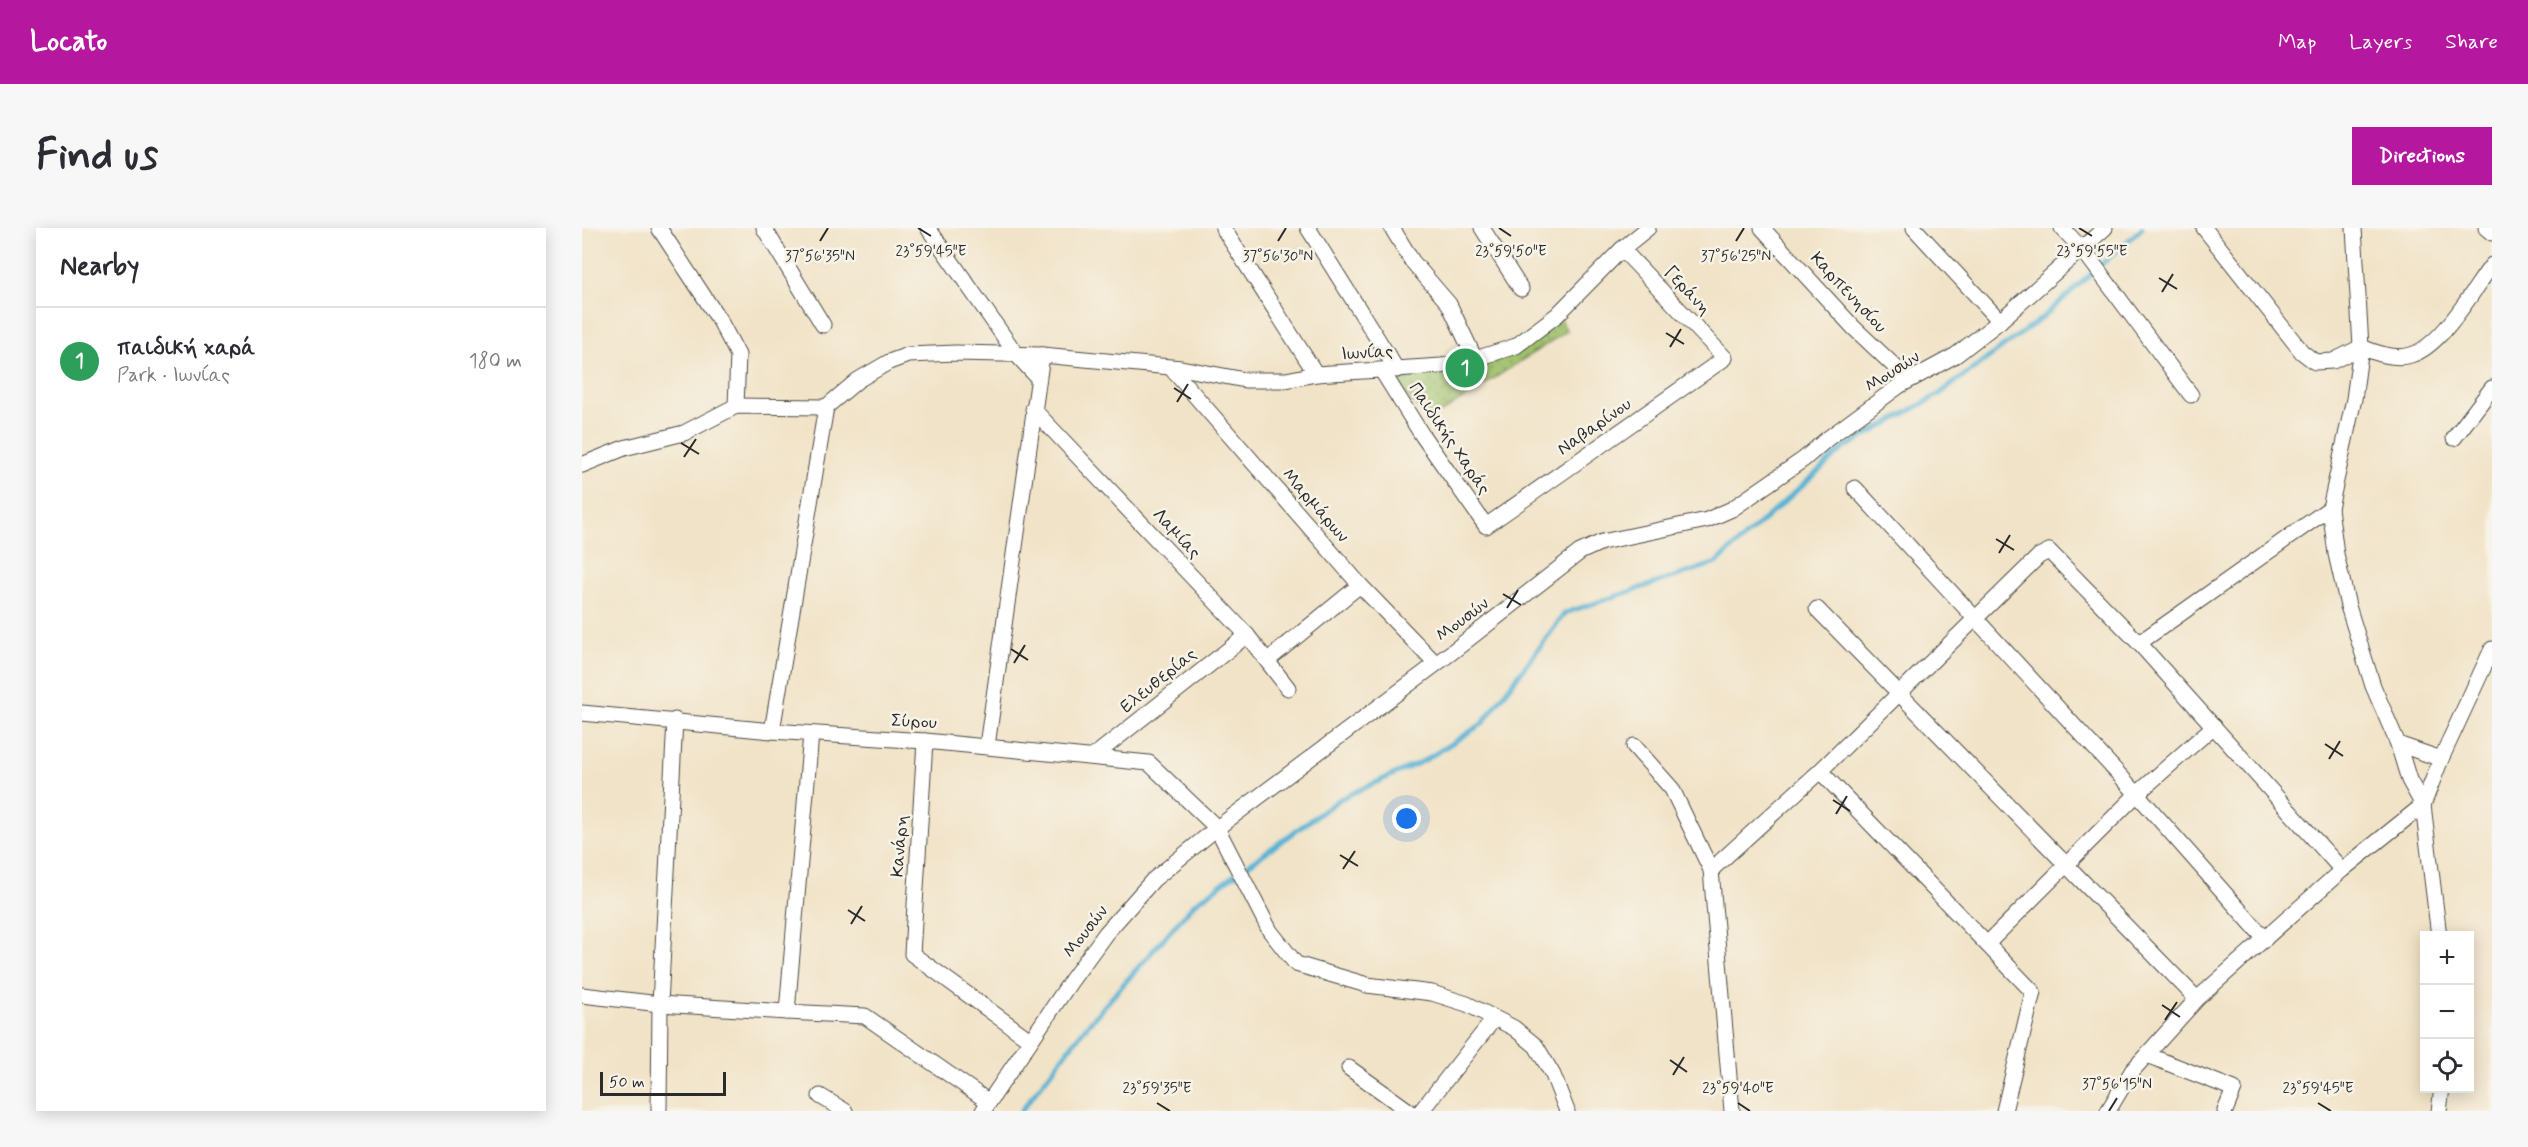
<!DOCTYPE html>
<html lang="en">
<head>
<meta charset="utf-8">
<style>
	:root { --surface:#fff; --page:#f7f7f7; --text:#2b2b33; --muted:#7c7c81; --line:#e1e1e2; --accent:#b5179e }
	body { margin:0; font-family:Mynerve,sans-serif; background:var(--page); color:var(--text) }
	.controls { position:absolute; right:18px; bottom:18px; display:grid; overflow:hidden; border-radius:0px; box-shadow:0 3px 15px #0003 }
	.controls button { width:54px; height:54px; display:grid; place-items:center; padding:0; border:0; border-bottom:2px solid var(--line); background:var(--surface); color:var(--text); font:30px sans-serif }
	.scale { position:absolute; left:18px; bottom:15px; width:126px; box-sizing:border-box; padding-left:6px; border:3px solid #2b2b2b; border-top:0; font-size:16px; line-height:21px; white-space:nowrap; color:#2b2b2b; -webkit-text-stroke:4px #f7f3e8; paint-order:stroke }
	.you { position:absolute; left:825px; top:591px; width:21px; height:21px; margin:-15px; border:4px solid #fff; border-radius:50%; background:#1a73e8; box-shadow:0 0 0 9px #1a73e833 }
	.badge { display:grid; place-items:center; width:39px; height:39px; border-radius:50%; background:var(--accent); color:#fff; font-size:20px; font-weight:700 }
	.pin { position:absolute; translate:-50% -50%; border:3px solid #fff; box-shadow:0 2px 6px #0006 }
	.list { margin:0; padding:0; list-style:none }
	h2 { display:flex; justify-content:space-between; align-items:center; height:78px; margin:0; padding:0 24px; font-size:26px }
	h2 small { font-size:20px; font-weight:400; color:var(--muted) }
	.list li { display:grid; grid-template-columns:39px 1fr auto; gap:18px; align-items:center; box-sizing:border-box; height:108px; padding:0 24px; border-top:2px solid var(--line) }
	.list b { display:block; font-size:22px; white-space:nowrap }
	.list p { margin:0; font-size:20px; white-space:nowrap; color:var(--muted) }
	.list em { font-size:20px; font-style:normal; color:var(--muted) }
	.icon { flex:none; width:33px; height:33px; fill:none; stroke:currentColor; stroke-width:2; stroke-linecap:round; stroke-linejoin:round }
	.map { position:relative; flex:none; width:1910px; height:883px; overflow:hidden; border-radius:0px }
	header { display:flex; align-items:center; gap:36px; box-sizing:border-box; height:84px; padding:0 30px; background:var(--accent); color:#fff }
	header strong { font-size:28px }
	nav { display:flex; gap:33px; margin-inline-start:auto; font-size:21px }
	.intro { display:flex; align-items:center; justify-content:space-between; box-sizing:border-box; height:144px; padding:0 36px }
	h1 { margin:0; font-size:42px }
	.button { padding:15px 27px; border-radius:0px; background:var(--accent); color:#fff; font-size:21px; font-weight:700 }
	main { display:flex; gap:36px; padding:0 36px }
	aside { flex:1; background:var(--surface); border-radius:0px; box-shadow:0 3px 15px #0003 }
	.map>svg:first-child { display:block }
	.grass { fill:url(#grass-dots); stroke:#65764a; stroke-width:1.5 }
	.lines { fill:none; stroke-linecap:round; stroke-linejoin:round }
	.stream { stroke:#56b2d4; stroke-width:5 }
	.minor-casing { stroke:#494742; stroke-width:17 }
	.minor { stroke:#fff; stroke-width:15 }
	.ticks { fill:none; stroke:#2b2b2b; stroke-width:2 }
	.labels { text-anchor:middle; stroke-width:5; stroke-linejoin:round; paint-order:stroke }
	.street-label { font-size:18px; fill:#2b2b2b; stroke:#f7f3e8 }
	.ticks-label { font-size:15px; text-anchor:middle; fill:#2b2b2b; stroke:#f7f3e8; stroke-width:5; stroke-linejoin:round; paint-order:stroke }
</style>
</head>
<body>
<header>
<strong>Locato</strong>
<nav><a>Map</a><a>Layers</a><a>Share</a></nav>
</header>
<div class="intro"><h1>Find us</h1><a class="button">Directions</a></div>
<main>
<aside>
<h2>Nearby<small></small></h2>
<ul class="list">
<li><span class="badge" style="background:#2e9e5b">1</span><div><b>παιδική χαρά</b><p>Park · Ιωνίας</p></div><em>180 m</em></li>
</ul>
</aside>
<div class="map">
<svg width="1910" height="883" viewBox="0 0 1910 883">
	<defs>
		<pattern id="grass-dots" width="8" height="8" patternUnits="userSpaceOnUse" patternTransform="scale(1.5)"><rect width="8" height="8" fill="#9fc16a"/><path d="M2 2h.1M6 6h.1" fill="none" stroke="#829d57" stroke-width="1.8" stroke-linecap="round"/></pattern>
	</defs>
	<rect width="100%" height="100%" fill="#f7f3e8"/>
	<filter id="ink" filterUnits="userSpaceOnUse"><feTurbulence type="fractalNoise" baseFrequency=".0167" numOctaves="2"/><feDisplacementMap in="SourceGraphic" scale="12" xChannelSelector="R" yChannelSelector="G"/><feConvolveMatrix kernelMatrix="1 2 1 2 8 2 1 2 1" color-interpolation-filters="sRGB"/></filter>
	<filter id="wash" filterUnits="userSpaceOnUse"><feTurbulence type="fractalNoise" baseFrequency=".008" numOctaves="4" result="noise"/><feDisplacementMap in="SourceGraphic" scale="24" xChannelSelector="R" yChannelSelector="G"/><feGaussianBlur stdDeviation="1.35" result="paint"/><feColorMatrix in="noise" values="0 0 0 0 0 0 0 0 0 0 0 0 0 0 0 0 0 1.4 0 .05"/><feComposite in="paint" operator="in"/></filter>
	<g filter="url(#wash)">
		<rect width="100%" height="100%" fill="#f1e3c7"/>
		<polygon class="grass" points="975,87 985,103 848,192 800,143 934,118"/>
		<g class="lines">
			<polyline class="stream" points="439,883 503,800 612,676 758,571 843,532 900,496 983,385 1134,335 1262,220 1356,167 1460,90 1560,0"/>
		</g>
	</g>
	<g filter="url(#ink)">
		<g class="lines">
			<g class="minor-casing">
				<g id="minor">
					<polyline points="77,0 138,93 156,127 154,178"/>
					<polyline points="182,0 241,97"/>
					<polyline points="346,0 434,126 456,150"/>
					<polyline points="641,0 734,146"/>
					<polyline points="726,0 815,142"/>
					<polyline points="810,0 830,33 867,76 893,131"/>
					<polyline points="900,0 939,61"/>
					<polyline points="1180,0 1271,99 1327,152"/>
					<polyline points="1332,0 1418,93"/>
					<polyline points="1480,0 1501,22 1609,167"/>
					<path d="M 1622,0 L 1720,124 L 1733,134 L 1751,133 L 1779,119 C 1794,125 1813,132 1829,127 C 1860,118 1891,62 1910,37"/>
					<polyline points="1772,0 1779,119 1772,171 1748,280 1754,326 1766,378 1791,458 1816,516 1827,552 1841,577 1857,708"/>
					<polyline points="1904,0 1910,5"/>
					<polyline points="589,140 778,357 853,435"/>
					<polyline points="800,143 840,207 904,298 1143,130 1040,21"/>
					<polyline points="451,181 665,407 706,460"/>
					<polyline points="1872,210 1910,160"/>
					<polyline points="0,237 42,220 102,205 154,178 244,179"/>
					<polyline points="1273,260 1555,566 1683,711"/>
					<polyline points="1235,381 1615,771"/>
					<polyline points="1557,415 1748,280"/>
					<polyline points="686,432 778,357"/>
					<polyline points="0,485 190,503 343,513 567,535 635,600 688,703 714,736 785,757 850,765 885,776 932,800 954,818 971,847 985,883"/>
					<polyline points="190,503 244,179 276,152 307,134 326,127 374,125 460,127 599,140 663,152 704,152 734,146 860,138 893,131 934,118 975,87 1040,21 1066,0"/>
					<polyline points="343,513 330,726 448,812"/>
					<polyline points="1816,516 1859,531"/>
					<polyline points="405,518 460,127"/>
					<polyline points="1052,518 1090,561 1129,642 1150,883"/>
					<polyline points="512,528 665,407"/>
					<polyline points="1238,543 1451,764 1422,883"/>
					<polyline points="1129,642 1238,543 1457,328 1467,323 1557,415 1760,642"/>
					<polyline points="1406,715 1555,566 1632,498"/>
					<polyline points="0,767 78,776 93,492"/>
					<polyline points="205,784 283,788 407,874"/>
					<polyline points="1565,827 1652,861 1643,883"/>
					<polyline points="767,840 827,883"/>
					<polyline points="238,868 263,883"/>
					<polyline points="77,883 78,776 205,784 229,506"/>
					<polyline points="401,883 489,753 524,705 571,652 635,600 870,424 998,324 1020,314 1125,292 1150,281 1222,231 1245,211 1317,158 1374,127 1418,93 1523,0"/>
					<polyline points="839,883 912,791"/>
					<polyline points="1526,883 1550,843 1615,771 1760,642 1841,577 1859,531 1910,421"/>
					<polyline points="1857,883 1860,860"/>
				</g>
			</g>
			<use href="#minor" class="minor"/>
		</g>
	</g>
	<path class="ticks" d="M 336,0 L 349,8M 917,0 L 929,8M 1497,0 L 1510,8M 238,13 L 246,0M 696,13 L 704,0M 1154,13 L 1162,0M 1577,50 L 1595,61M 1580,64 L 1591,46M 1084,105 L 1102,116M 1088,119 L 1099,101M 592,160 L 609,171M 595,174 L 606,156M 99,215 L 117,226M 102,229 L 114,211M 1414,311 L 1432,322M 1417,325 L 1428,307M 921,366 L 939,377M 925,380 L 936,362M 429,421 L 446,432M 432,435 L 443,417M 1743,516 L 1761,528M 1747,531 L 1758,513M 1251,572 L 1268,583M 1254,586 L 1265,568M 758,627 L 776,638M 761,641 L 773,623M 266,682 L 283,693M 269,696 L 280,678M 1580,777 L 1598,789M 1583,792 L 1595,774M 1088,832 L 1105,844M 1091,847 L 1102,829M 575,875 L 588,883M 1156,875 L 1168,883M 1736,875 L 1749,883M 1527,883 L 1535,870"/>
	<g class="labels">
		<g class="street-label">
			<text transform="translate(1106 62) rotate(47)" y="6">Γεράνη</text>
			<text transform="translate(1267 64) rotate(47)" y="6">Καρπενησίου</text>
			<text transform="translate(785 124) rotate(-3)" y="6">Ιωνίας</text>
			<text transform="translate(1310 143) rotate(-33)" y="6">Μουσών</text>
			<text transform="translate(1012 198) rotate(-35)" y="6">Ναβαρίνου</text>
			<text transform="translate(868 210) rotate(56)" y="6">Παιδικής Χαράς</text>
			<text transform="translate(734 277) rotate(49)" y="6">Μαρμάρων</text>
			<text transform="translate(595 305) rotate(47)" y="6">Λαμίας</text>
			<text transform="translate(880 391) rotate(-37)" y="6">Μουσών</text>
			<text transform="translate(576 452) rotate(-39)" y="6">Ελευθερίας</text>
			<text transform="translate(332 493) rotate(3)" y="6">Σύρου</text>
			<text transform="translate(317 618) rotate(-86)" y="6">Κανάρη</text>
			<text transform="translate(503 703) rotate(-52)" y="6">Μουσών</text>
		</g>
	</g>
	<g class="ticks-label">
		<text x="929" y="28">23°59'50"E</text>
		<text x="349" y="28">23°59'45"E</text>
		<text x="1510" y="28">23°59'55"E</text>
		<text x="238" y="33">37°56'35"N</text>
		<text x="696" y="33">37°56'30"N</text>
		<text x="1154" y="33">37°56'25"N</text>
		<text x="1535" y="861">37°56'15"N</text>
		<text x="575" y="865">23°59'35"E</text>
		<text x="1156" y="865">23°59'40"E</text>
		<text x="1736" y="865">23°59'45"E</text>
	</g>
</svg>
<div class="controls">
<button>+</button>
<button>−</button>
<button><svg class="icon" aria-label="locate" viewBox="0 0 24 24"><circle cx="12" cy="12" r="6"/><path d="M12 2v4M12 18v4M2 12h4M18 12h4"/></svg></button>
</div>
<div class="scale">50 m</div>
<div class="you"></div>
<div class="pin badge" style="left:883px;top:140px;background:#2e9e5b">1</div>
</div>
</main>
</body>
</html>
